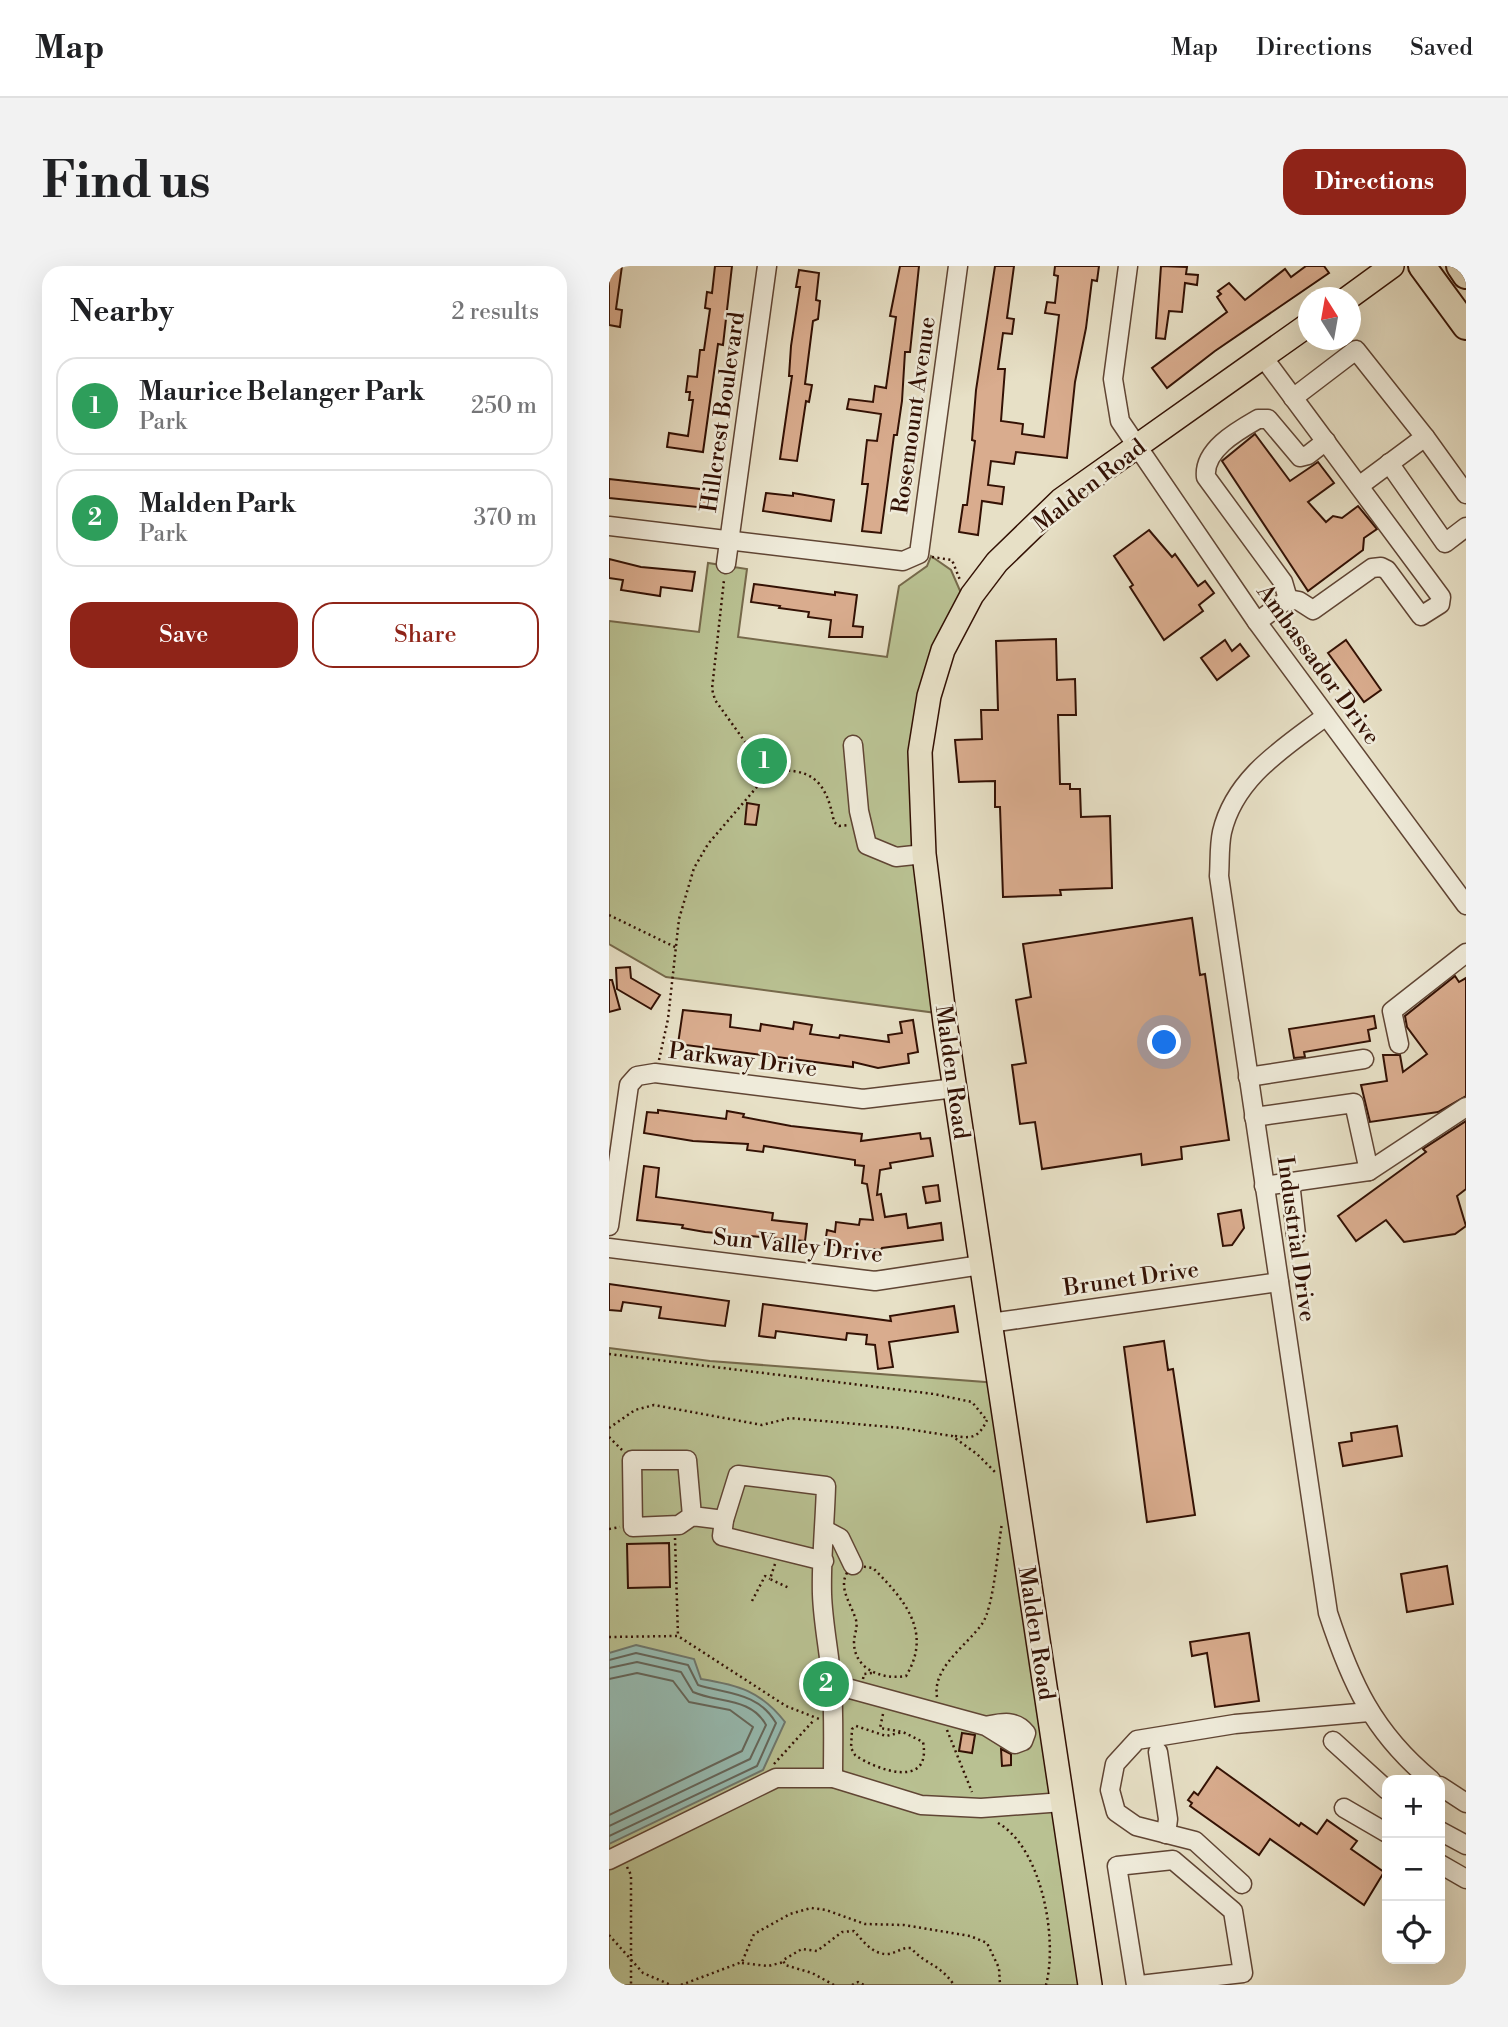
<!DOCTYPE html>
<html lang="en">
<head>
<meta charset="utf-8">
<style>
	:root { --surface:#fff; --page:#f2f2f2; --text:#202124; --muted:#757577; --line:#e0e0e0; --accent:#8f2418 }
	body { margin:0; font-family:"Libre Bodoni",serif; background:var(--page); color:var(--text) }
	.controls { position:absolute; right:21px; bottom:21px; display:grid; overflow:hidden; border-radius:14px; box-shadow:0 7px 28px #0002 }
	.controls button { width:63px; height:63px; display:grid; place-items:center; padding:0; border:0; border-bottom:2px solid var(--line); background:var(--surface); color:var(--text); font:35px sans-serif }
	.compass { position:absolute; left:689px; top:21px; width:63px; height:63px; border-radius:50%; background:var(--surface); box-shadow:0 7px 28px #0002; rotate:349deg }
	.you { position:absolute; left:556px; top:777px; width:24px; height:24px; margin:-18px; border:5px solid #fff; border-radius:50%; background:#1a73e8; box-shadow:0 0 0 10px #1a73e833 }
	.badge { display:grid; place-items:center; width:46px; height:46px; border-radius:50%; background:var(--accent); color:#fff; font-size:23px; font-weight:700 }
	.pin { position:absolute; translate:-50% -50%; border:4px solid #fff; box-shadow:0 2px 7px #0006 }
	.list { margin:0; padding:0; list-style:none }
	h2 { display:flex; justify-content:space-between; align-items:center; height:91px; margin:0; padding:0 28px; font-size:30px }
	h2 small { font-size:23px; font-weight:400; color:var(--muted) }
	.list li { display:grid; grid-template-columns:46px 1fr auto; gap:21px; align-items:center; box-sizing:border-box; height:98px; margin:0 14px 14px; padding:0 14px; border:2px solid var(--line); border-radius:21px }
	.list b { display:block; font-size:26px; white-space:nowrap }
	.list p { margin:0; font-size:23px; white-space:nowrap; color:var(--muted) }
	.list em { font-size:23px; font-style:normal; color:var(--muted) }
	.actions { display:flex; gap:14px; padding:21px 28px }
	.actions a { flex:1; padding:16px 0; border:2px solid var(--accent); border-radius:21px; text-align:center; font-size:24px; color:var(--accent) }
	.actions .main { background:var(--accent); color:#fff }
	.icon { flex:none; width:38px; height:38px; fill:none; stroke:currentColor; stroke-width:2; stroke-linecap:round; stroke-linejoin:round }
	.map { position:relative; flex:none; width:857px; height:1719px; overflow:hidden; border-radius:21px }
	header { display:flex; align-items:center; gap:42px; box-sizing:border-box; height:98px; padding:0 35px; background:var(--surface); border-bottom:2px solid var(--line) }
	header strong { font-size:33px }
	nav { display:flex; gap:38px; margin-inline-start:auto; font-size:24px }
	.intro { display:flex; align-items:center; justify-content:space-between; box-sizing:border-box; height:168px; padding:0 42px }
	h1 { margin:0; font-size:49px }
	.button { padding:18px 32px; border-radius:21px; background:var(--accent); color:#fff; font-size:24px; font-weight:700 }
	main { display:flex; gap:42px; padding:0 42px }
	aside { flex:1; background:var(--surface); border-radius:21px; box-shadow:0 7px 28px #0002 }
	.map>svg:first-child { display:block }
	.green { fill:#b9c192; stroke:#76694b; stroke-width:2 }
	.water { fill:#97bdb4; stroke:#6f786e; stroke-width:2 }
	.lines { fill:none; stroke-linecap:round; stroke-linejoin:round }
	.shore { stroke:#65675c; stroke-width:2 }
	.building { fill:#d9ac8e; stroke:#331104; stroke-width:2 }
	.minor-casing { stroke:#604534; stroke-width:21 }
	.major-casing { stroke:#331104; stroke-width:26 }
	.highway-casing { stroke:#331104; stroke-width:30 }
	.path { stroke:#331104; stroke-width:2.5; stroke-dasharray:2 3.5; stroke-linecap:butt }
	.minor { stroke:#efebda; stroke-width:18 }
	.major { stroke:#e7e0c6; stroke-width:23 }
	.highway { stroke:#e7e0c6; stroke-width:26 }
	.labels { text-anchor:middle; stroke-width:5; stroke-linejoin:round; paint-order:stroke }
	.street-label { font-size:23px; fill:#331104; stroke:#efebda }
</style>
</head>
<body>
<header>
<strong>Map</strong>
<nav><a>Map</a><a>Directions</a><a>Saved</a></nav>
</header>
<div class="intro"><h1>Find us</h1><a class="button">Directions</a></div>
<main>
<aside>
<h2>Nearby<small>2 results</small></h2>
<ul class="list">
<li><span class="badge" style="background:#2e9e5b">1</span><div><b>Maurice Belanger Park</b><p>Park</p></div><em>250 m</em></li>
<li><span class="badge" style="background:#2e9e5b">2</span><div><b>Malden Park</b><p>Park</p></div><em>370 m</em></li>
</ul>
<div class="actions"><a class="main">Save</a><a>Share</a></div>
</aside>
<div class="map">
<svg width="857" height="1719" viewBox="0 0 857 1719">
	<rect width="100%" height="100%" fill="#e7e0c6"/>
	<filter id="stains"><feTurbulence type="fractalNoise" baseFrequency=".00286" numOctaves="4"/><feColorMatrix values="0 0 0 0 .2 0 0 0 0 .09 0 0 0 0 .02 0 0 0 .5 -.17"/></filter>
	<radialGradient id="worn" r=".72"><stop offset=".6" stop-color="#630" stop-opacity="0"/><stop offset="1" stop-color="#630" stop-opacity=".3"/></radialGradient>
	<g class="green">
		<polygon points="322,290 342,304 359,343 313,466 335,748 57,711 0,678 0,355 90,366 99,297 138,303 129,371 278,391 290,320 318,300"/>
		<polygon points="0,1082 101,1095 389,1117 480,1719 0,1719"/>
	</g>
	<path class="water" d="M 27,1379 L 85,1393 L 92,1413 C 129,1419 152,1425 176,1456 L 154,1504 L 0,1578 L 0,1387 Z"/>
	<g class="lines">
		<g class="shore">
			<path d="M 0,1394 L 27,1387 L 79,1399 L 89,1419 C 118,1428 149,1426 167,1457 L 148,1500 L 0,1570"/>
			<path d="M 0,1402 L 28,1396 L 72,1406 L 84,1426 C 108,1437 142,1431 157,1459 L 141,1493 L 0,1560"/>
			<polyline points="0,1413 28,1407 64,1415 80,1436 121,1444 144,1461 133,1485 0,1549"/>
		</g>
	</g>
	<g class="building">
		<polygon points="0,0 13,0 7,43 13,44 11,61 0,59"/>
		<polygon points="106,0 123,0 114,79 109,78 94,186 58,181 60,167 79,170 84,134 80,134 81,126 77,126 79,110 88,111 91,84 95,84 101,43 96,42 98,26 103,27"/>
		<polygon points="291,0 310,0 301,86 296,86 293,135 288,169 285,169 272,267 253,265 259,218 253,218 258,174 268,175 272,148 238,143 240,133 264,136 266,120 277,122 287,51 281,50"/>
		<polygon points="386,0 405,0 398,52 405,53 403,68 394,67 389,103 396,103 392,155 414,158 413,168 435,171 450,49 436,47 438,36 446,37 449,10 445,9 446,0 490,0 488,15 483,14 477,62 466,116 458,192 407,186 405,198 382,195 379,219 395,221 393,238 373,235 369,269 350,266 354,239 358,239 366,175 363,174 367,124"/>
		<polygon points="552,0 578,1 577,8 589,9 588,19 576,17 573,46 560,45 556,73 547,72"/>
		<polygon points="697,0 715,0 720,7 606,85 558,122 543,102 618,46 608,31 612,28 609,25 620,17 636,34 676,3 682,11"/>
		<polygon points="190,4 210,7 207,34 211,35 209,53 204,55 196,118 203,119 200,136 197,135 188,195 171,193 183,110 180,110 182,80 191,21 187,21"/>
		<polygon points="646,168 681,215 709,196 725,217 699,236 717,256 724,250 733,252 749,240 768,263 755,272 754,284 699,325 613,195"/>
		<polygon points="0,213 100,224 98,242 0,232"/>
		<polygon points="157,227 184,230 184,227 225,234 222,255 154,245"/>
		<polygon points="540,264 563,291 566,288 589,320 596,315 605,327 590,339 594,345 555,374 521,321 524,319 505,290"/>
		<polygon points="0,293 32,301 86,306 83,325 52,321 51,330 12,324 14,314 0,312"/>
		<polygon points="145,318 226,329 226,326 248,329 244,360 254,361 253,371 220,371 222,354 199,351 200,346 170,342 171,340 142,336"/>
		<polygon points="447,373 448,414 466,413 467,449 449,449 451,518 461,518 461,523 471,523 472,551 501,550 503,622 451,624 452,629 394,631 391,541 386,541 386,515 350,516 346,474 373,473 372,444 389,444 387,375"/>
		<polygon points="616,374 623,385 631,378 640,390 608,414 592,392"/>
		<polygon points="737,374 772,424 755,436 719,387"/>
		<polygon points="138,537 150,539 147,559 136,558"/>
		<polygon points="583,652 591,709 596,708 620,874 572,881 573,893 533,899 532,888 433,903 426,856 411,858 403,799 417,797 407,734 422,731 414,678"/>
		<polygon points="21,701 22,712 51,729 42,743 8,723 7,702"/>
		<polygon points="846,710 850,716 857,712 857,830 829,846 761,856 752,819 778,815 774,789 791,789 794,806 818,788 798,761 796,750"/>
		<polygon points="0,714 3,714 11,743 0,746"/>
		<polygon points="74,744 122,749 121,761 151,765 152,758 184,763 185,756 203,759 201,768 230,772 231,769 280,776 279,769 293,767 291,756 304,754 309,786 299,788 300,797 269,802 244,796 244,801 69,778"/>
		<polygon points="765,750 767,762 759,764 761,775 695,786 696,791 685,792 680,763"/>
		<polygon points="49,844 117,853 118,845 135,848 134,851 182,860 253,868 252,875 311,867 312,873 321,872 324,890 281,897 282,902 271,904 268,929 272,928 276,951 297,948 299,962 332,957 334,974 273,982 272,984 216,978 218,964 226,966 227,956 250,959 251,953 264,954 258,918 253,917 255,900 246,899 246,894 188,885 155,880 154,886 138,884 139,878 84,875 35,867 38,846 49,847"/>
		<polygon points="857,855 857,923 848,930 857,960 846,968 795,976 777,954 747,975 729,950 817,886 814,883"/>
		<polygon points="35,900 50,902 47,931 164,947 163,954 198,958 196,975 96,966 73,962 74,959 28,954"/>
		<polygon points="329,919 331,935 317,937 314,921"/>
		<polygon points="632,944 635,962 623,979 614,980 609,948"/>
		<polygon points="0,1018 120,1035 116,1060 50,1052 52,1041 14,1036 12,1045 0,1044"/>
		<polygon points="154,1038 282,1055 281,1050 345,1040 349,1066 280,1076 284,1101 269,1103 266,1079 257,1078 258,1069 238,1067 237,1074 167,1065 166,1072 150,1070"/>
		<polygon points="555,1075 559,1104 564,1103 586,1249 538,1256 515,1081"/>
		<polygon points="788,1160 793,1190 734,1200 730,1177 743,1175 742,1167"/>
		<polygon points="60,1277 61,1321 19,1322 18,1278"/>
		<polygon points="838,1300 844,1338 798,1346 792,1308"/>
		<polygon points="640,1367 650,1435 606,1441 598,1387 583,1390 581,1376"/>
		<polygon points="353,1467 366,1469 363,1487 350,1485"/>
		<polygon points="392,1483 402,1488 402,1499 393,1500"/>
		<polygon points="608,1501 690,1560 692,1557 708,1568 718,1554 748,1575 742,1583 775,1606 755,1639 661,1573 650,1589 581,1540 583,1537 579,1534 585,1526 589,1529"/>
	</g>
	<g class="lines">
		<g class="minor-casing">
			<g id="minor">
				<polyline points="519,0 504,113 511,155 648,356 857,639"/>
				<polyline points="684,132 747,84 816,171 750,220"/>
				<polyline points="816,171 857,228"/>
				<polyline points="780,197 836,277 857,261"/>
				<polyline points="0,260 294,295 310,288 349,0"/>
				<polyline points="117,298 158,0"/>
				<path d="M 679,333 L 674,316 L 597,211 C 594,184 628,165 649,153 L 659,153 L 691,191 L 699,189 L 717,175"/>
				<polyline points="648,356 679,333 690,335 704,344 763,302 772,301 778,304 812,350 831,338 832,331 654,91"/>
				<path d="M 717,450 C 675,482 626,511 613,566 C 610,580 611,596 610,610 L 719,1347 C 742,1417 764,1466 822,1514"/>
				<polyline points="244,479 250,545 258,579 287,591 315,588"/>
				<polyline points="790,778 783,745 857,687"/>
				<polyline points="639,811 755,793"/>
				<polyline points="645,851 745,837 760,905"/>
				<polyline points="681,916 687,969"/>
				<polyline points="655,920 760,905 857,841"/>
				<polyline points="0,960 20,819 28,810 46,807 254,833 346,822"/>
				<polyline points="0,982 266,1015 372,999"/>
				<polyline points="381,1057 670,1016"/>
				<polyline points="83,1250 78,1194 23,1194 24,1261 70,1259 83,1250 115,1254"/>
				<polyline points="216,1264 231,1272 244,1299"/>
				<path d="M 215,1295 L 113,1270 L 115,1254 L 129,1209 L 217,1220 C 216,1256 212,1293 213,1328 C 214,1359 221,1389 223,1420 C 225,1451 224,1481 224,1512"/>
				<path d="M 223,1418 L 377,1460 L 406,1478 L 414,1475 L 417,1467 C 406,1453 392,1457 377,1460"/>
				<polyline points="724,1475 778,1524"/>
				<polyline points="549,1486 559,1553 557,1568"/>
				<polyline points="831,1520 857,1537"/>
				<polyline points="735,1542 778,1567"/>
				<polyline points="831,1565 857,1579"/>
				<polyline points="0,1594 167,1512 224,1512 312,1539 372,1542 454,1536"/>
				<polyline points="831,1598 857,1613"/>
				<polyline points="633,1618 586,1575 527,1560 507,1546 501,1524 506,1498 528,1474 626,1458 760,1446"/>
				<polyline points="527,1719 508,1600 564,1594 624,1645 634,1707 531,1719"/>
			</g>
		</g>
		<g class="major-casing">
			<g id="major">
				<polyline points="739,32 783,0"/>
				<polyline points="481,1719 336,757 315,588 311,486 320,430 334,384 363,329 388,296 452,234 699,59"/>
			</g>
		</g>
		<g class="highway-casing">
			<g id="highway">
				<polyline points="813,0 857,60"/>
				<polyline points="851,0 857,9"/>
			</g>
		</g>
		<g class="path">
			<polyline points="323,291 343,294 351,314"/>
			<path d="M 157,505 C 202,501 217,513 225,556 L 230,560 L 240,559"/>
			<polyline points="0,649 68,682"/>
			<polyline points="50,794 59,753 70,653 85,602 99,578 153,515 157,505 106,434 103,423 115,314"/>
			<polyline points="0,1088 325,1128 363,1136 376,1152"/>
			<polyline points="0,1162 26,1144 45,1139 153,1159 181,1152 292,1162 343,1170 368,1188 386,1206"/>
			<path d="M 346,1170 C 364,1173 370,1171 378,1154"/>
			<polyline points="0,1171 13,1184"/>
			<polyline points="0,1263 11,1261"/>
			<polyline points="66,1272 69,1370"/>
			<polyline points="166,1298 161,1313 180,1322"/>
			<path d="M 244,1299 L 264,1302 C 295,1333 324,1366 297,1410 C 274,1414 245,1404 245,1376 C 245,1369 249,1362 247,1354 C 241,1334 225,1318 244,1299 Z"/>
			<polyline points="143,1335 156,1310 161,1313"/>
			<polyline points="0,1371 69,1370 177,1440 210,1453"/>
			<polyline points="254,1413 255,1408 263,1407"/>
			<path d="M 328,1431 C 323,1402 357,1380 373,1358 C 385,1341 389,1280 393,1257"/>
			<path d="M 274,1448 L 271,1462 L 294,1466 L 314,1476 C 323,1524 267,1504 246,1489 L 242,1482 L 243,1463 L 247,1460 L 277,1470 L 294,1466"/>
			<polyline points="338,1464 363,1526"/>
			<polyline points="165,1498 205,1454"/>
			<path d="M 389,1557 C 433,1582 449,1673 437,1719"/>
			<polyline points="18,1601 22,1609 22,1719"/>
			<polyline points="0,1669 34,1707 62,1719"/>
			<polyline points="133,1697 159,1700 175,1696"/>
			<polyline points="72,1719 133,1696 145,1668 181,1648 202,1642 217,1644 256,1658 295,1659 361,1670 378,1677 390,1702 391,1719"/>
			<path d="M 225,1719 L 203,1707 L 176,1699 L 174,1694 L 193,1683 L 208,1685 L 233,1666 L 245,1665 C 254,1675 264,1689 279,1688 C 288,1687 293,1681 302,1682 C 318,1700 330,1697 345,1719"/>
			<polyline points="243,1719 249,1716 255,1719"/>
		</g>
		<use href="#minor" class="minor"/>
		<use href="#major" class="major"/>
		<use href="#highway" class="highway"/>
	</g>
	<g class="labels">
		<g class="street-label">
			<text transform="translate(113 146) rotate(-82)" y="8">Hillcrest Boulevard</text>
			<text transform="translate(304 149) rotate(-82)" y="8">Rosemount Avenue</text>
			<text transform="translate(480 219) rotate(-38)" y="8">Malden Road</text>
			<text transform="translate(710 398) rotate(54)" y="8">Ambassador Drive</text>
			<text transform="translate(134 793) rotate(7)" y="8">Parkway Drive</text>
			<text transform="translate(344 806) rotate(82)" y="8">Malden Road</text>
			<text transform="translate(688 973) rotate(82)" y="8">Industrial Drive</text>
			<text transform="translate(189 979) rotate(6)" y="8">Sun Valley Drive</text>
			<text transform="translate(522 1012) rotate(-8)" y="8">Brunet Drive</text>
			<text transform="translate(428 1367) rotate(81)" y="8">Malden Road</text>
		</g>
	</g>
	<rect width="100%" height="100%" filter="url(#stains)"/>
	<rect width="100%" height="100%" fill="url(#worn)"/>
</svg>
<div class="controls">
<button>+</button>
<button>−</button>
<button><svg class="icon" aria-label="locate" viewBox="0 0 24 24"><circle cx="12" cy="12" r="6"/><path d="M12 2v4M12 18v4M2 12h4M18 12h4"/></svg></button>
</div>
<svg class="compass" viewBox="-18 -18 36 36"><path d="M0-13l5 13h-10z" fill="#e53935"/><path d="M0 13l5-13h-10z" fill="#757577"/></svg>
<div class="you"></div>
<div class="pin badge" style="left:155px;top:495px;background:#2e9e5b">1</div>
<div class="pin badge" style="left:217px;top:1418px;background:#2e9e5b">2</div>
</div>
</main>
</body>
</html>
